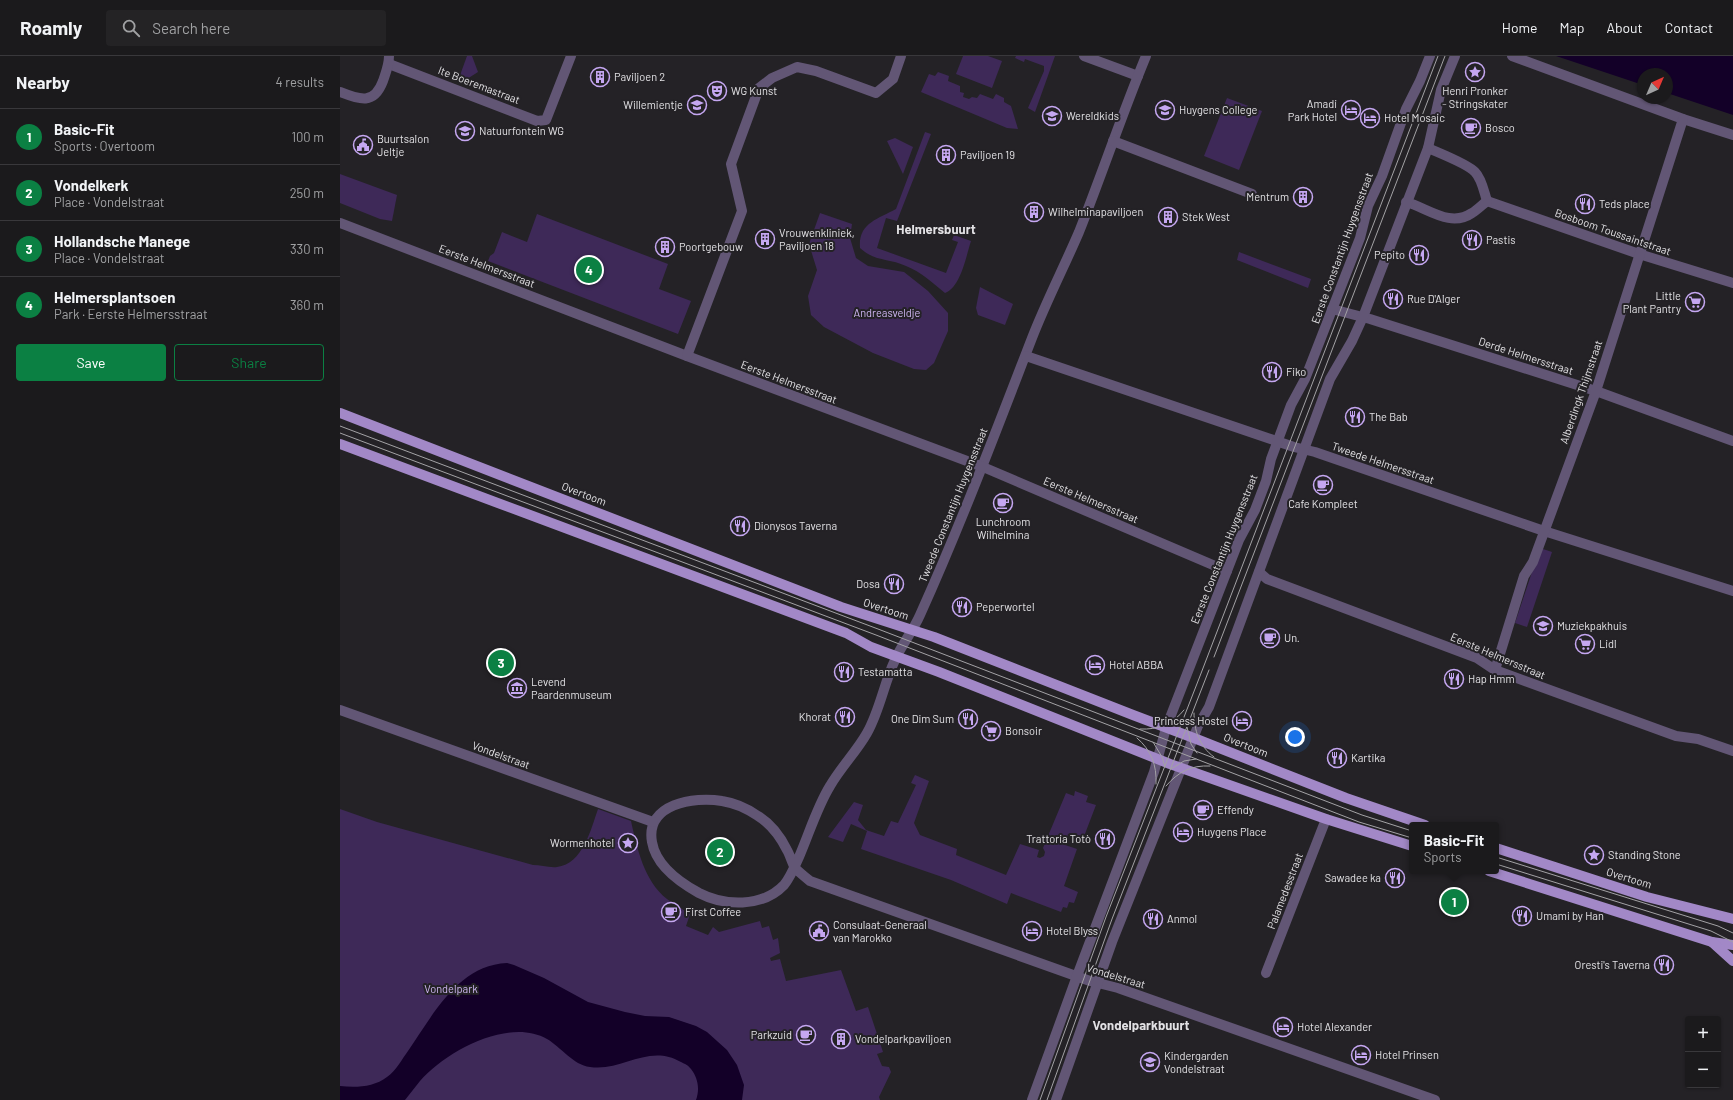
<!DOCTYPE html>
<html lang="en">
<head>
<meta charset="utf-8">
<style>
	:root { --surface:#1b1a1c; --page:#242325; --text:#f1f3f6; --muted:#a0a1a3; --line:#39383b; --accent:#0b8043 }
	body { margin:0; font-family:Barlow,sans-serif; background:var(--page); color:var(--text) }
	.controls { position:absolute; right:12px; bottom:12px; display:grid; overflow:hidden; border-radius:4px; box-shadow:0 1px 3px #0004 }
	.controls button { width:36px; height:36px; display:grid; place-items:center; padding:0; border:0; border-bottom:1px solid var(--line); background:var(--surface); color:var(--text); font:20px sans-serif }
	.compass { position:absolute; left:1297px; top:12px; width:36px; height:36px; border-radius:50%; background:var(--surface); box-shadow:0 1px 3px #0004; rotate:44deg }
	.you { position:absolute; left:955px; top:681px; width:14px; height:14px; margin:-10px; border:3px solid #fff; border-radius:50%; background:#1a73e8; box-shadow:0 0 0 6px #1a73e833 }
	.badge { display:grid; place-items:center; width:26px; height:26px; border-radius:50%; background:var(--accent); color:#fff; font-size:13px; font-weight:700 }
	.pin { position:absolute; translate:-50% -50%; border:2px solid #fff; box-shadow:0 1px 4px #0006 }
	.popup { position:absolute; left:1069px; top:766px; width:90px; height:52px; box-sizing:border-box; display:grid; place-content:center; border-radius:4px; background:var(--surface); filter:drop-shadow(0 1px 3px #0005); font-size:13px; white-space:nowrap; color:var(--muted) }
	.popup b { font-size:15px; color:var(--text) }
	.popup::after { content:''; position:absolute; left:50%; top:100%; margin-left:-8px; border:8px solid transparent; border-top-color:var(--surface) }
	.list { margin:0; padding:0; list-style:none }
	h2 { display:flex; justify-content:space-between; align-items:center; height:52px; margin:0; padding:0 16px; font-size:17px }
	h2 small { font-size:13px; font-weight:400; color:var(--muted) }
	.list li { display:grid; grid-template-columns:26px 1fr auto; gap:12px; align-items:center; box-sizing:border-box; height:56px; padding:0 16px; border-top:1px solid var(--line) }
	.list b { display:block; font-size:15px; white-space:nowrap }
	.list p { margin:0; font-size:13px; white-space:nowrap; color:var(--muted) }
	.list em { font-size:13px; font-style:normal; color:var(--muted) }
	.actions { display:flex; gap:8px; padding:12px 16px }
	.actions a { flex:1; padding:9px 0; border:1px solid var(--accent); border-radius:4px; text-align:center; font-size:14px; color:var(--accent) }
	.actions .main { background:var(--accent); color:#fff }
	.icon { flex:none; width:22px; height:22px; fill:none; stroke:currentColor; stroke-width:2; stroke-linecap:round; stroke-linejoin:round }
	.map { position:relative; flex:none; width:1393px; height:1044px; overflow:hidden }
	header { display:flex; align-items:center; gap:24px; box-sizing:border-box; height:56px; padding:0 20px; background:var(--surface); border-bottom:1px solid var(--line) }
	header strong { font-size:19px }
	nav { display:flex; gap:22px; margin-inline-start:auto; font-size:14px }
	.search { width:280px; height:36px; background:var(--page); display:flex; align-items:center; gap:10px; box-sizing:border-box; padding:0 14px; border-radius:4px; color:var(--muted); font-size:15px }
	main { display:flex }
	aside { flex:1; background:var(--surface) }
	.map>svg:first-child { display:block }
	.green { fill:#3e2958 }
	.water { fill:#130028 }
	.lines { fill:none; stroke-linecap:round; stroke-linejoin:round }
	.minor { stroke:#625675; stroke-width:10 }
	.major { stroke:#a288c7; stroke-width:10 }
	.tram { stroke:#a3a2a5; stroke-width:1 }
	.labels { text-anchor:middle; stroke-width:4; stroke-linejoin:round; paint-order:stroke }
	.poi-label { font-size:11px; fill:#e2e1e4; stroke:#242226; text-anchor:start }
	.street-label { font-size:11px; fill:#e2e1e4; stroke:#242226 }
	.park-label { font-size:11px; fill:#cdb5f0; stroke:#242226 }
	.quarter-label { font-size:13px; font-weight:bold; fill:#e2e1e4; stroke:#242226 }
</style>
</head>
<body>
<header>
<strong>Roamly</strong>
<div class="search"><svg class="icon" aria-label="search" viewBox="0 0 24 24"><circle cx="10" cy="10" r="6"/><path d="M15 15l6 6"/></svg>Search here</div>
<nav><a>Home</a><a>Map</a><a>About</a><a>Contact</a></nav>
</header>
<main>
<aside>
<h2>Nearby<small>4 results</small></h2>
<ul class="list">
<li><span class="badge">1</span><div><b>Basic-Fit</b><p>Sports · Overtoom</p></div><em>100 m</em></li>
<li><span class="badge">2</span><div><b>Vondelkerk</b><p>Place · Vondelstraat</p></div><em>250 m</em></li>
<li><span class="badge">3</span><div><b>Hollandsche Manege</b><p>Place · Vondelstraat</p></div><em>330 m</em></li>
<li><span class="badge">4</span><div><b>Helmersplantsoen</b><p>Park · Eerste Helmersstraat</p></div><em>360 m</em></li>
</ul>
<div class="actions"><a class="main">Save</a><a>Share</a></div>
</aside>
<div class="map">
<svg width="1393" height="1044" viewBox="0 0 1393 1044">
	<rect width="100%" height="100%" fill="#242226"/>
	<g class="green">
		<polygon points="127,0 132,0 138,16 127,23 119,22"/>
		<polygon points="623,0 648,0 662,5 652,32 616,18"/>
		<polygon points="676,0 715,0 695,56 688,52 704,15 704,10 685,3 684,6 675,2"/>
		<polygon points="598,16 609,20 608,25 620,30 620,36 624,37 623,41 629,43 632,41 637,42 640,38 653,43 656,38 664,42 664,46 671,50 678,73 667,72 581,36 589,18 595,20"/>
		<polygon points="887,42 922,55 899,114 864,100"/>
		<path d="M 585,76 L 591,78 L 557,165 L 546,162 L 537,192 L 606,217 L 618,186 L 612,184 L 614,179 L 631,185 C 626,200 621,231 605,237 C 593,227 581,216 566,210 C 549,202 535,206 520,192 C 518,167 538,163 556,153 Z"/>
		<polygon points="555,82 573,91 563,118 547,85"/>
		<polygon points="0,118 57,139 52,165 40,163 0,147"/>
		<polygon points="480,157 512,168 510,182 516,202 528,210 564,216 588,235 608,257 608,275 594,307 586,314 574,313 533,297 484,271 471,259 468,240 477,214 469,188"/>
		<polygon points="197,158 328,208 319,233 351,245 338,278 148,205 150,200 154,197 162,176 187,186"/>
		<polygon points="899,196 971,223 968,232 897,204"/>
		<polygon points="640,231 673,248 665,269 638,259 636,252"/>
		<polygon points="1200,492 1212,496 1187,571 1175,567"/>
		<polygon points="575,719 589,725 574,767 580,779 617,793 616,799 666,819 680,788 699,794 697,801 700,802 704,800 705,796 703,792 726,737 734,740 735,735 748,740 746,746 756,749 743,783 728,778 725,789 737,793 724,830 738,836 734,847 729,846 727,852 723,851 721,856 671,837 667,848 611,824 521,793 527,775 511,768 503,786 488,781 514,746 523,749 518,764 526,774 544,780 551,765 558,767 576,729 571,727"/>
		<path d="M 0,753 L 37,766 L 193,809 C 200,809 210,812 217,811 C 243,808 251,773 258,753 L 291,765 C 297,792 304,825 327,843 C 334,848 342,853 350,858 L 346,870 L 368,879 L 373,871 L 379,876 L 420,865 L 422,872 L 429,870 L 433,884 L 438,882 L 440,897 L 430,902 L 431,905 L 440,903 L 446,925 L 501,914 L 516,955 L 528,951 L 543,996 L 537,998 L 542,1010 L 549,1011 L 551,1016 L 539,1041 L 540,1044 L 0,1044 Z"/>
	</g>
	<g class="water">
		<polygon points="1216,0 1393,0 1393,59 1327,37 1327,18 1303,18 1303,29"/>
		<path d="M 167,907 L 174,909 L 204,922 L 248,946 L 285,956 L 305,960 L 329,961 L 356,970 L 367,976 L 387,994 L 397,1009 L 404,1029 L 402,1044 L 356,1044 C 360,1033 358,1022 351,1013 C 348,1009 345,1008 341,1006 C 308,987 282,1016 250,1011 C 233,1009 221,991 207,983 C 169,961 106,995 80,1025 C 75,1031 70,1038 65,1044 L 0,1044 L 0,1030 C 16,1032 34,1031 47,1021 C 56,1015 62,1003 68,995 C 93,959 118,909 167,907 Z"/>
	</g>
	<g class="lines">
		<g class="minor">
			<polyline points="744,0 798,20"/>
			<path d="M 806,0 C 782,58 762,118 739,176 C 724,211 706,246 692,282 C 656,375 621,468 580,559 C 573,575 562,588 555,604 C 544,627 540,654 527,677 C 517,695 501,711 490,730 C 477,751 469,778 459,801 C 455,810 450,822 444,829 C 422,852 384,850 359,837 C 339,826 316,810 312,786 C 305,748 354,740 382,745 C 395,747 408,753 418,760 C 431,768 440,780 447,794 C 450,799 452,807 455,812 C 459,816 465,821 470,825 L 750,925 L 778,932 L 1095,1044"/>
			<polyline points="1172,0 1343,63 1393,79"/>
			<polyline points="49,8 197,65 206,64 231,0"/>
			<path d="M 0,36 C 20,44 34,49 43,25 C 46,16 49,9 49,0"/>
			<polyline points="773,85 912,138"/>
			<polyline points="1147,145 1299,198 1393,227"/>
			<path d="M 1066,146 C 1088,152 1110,172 1132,157 C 1137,154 1142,149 1147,145 C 1144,136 1142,123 1135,116 C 1128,108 1099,97 1088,92"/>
			<polyline points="0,167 347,300 643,411 887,515"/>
			<polyline points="992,253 1030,263 1256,335 1393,385"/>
			<polyline points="347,300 402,155 391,108 419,32 432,22 457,11 476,15 536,37 553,23 561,0"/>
			<polyline points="686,300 954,391 975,396 1204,475 1393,535"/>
			<polyline points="919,516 927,523 1137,602 1155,614 1336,680 1358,683 1393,695"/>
			<polyline points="1155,614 1184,520 1193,506 1256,335 1343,63"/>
			<polyline points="0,654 313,766"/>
			<polyline points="926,917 986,763"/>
			<polyline points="692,1044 737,920 814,716 826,672 899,484 915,454 926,425 931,403 951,349 965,323 1020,182 1028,150 1042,120 1066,53 1080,25 1090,0"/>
			<polyline points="716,1044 772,886 858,670 869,651 990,323 1012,285 1023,261 1088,92 1101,34 1115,0"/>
		</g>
		<g class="major">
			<polyline points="0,357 501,551 594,581 793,659 859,684 1006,742 1085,769"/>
			<polyline points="0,388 506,577 531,591 599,616 830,708 986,763 1072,790"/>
			<polyline points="1156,792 1307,841 1393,863"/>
			<polyline points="1149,815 1372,886 1393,889"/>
			<polyline points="1372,886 1393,905"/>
		</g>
		<g class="tram">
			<polyline points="0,370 538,573 1022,759 1072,775"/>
			<polyline points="0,377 536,579 1019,766 1072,782"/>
			<polyline points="874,601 1105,0"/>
			<path d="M 854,657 C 854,674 859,690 874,701"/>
			<polyline points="847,671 851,688 857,697"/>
			<path d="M 800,673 C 818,674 833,668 844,654"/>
			<path d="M 797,682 C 811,694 817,709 816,728"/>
			<polyline points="813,686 822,701 825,711"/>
			<polyline points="831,713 844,705 856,703"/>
			<path d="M 826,730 C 838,716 851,709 870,710"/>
			<polyline points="1156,801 1378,870 1393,877"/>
			<polyline points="1156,808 1371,875 1393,886"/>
			<polyline points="700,1044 766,861 860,620 1098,0"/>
			<polyline points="707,1044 772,863 869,614"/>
		</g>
	</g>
	<defs>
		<g id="sight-ring" transform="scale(1)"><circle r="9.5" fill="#242226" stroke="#c5a7f1" stroke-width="1.5"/><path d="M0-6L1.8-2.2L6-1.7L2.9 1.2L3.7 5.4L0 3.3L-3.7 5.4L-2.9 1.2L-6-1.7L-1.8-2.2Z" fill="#c5a7f1"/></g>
		<g id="building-ring" transform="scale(1)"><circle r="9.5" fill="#242226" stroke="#c5a7f1" stroke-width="1.5"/><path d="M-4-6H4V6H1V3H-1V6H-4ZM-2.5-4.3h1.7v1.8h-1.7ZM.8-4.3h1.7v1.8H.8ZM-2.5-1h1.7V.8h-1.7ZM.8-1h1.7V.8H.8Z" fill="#c5a7f1"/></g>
		<g id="theatre-ring" transform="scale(1)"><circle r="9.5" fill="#242226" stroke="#c5a7f1" stroke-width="1.5"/><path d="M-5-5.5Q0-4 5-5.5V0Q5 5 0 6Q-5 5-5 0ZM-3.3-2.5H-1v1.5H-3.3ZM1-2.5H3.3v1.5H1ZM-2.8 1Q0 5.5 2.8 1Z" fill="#c5a7f1"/></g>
		<g id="school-ring" transform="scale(1)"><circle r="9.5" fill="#242226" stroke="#c5a7f1" stroke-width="1.5"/><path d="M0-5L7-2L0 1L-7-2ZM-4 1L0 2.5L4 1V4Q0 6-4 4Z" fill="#c5a7f1"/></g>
		<g id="hotel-ring" transform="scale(1)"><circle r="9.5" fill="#242226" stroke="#c5a7f1" stroke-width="1.5"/><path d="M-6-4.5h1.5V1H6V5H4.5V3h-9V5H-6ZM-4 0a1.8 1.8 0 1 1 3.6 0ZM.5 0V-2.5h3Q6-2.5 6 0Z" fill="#c5a7f1"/></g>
		<g id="cafe-ring" transform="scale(1)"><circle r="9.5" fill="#242226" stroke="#c5a7f1" stroke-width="1.5"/><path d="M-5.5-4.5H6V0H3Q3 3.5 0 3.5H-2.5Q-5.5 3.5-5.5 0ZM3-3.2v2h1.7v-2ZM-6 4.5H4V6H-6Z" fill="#c5a7f1"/></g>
		<g id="civic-ring" transform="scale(1)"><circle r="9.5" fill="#242226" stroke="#c5a7f1" stroke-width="1.5"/><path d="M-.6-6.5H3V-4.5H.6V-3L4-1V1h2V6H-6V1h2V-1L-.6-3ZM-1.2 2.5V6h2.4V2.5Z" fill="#c5a7f1"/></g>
		<g id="restaurant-ring" transform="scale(1)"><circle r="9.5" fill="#242226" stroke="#c5a7f1" stroke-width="1.5"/><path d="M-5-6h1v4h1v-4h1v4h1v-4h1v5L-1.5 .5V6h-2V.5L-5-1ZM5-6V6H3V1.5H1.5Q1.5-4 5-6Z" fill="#c5a7f1"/></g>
		<g id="supermarket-ring" transform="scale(1)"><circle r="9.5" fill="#242226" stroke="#c5a7f1" stroke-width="1.5"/><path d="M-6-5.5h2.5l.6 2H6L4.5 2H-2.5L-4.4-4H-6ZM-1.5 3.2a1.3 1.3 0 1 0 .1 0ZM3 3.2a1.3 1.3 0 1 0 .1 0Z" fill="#c5a7f1"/></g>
		<g id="museum-ring" transform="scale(1)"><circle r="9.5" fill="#242226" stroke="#c5a7f1" stroke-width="1.5"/><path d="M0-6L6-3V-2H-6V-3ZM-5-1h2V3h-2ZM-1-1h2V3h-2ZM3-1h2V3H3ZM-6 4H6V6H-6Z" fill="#c5a7f1"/></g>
	</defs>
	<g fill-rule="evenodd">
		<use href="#sight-ring" x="1135" y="16"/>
		<use href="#building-ring" x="260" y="21"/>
		<use href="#theatre-ring" x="377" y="35"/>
		<use href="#school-ring" x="357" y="49"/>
		<use href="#school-ring" x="825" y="54"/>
		<use href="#hotel-ring" x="1011" y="54"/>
		<use href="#school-ring" x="712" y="60"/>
		<use href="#hotel-ring" x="1030" y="62"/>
		<use href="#cafe-ring" x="1131" y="72"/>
		<use href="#school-ring" x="125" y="75"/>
		<use href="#civic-ring" x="23" y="89"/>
		<use href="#building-ring" x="606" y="99"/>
		<use href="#building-ring" x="963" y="141"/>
		<use href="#restaurant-ring" x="1245" y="148"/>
		<use href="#building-ring" x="694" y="156"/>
		<use href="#building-ring" x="828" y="161"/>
		<use href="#building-ring" x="425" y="183"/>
		<use href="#restaurant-ring" x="1132" y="184"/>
		<use href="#building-ring" x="325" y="191"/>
		<use href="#restaurant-ring" x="1079" y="199"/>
		<use href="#restaurant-ring" x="1053" y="243"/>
		<use href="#supermarket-ring" x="1355" y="246"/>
		<use href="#restaurant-ring" x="932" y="316"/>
		<use href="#restaurant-ring" x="1015" y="361"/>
		<use href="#cafe-ring" x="983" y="429"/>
		<use href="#cafe-ring" x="663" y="447"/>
		<use href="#restaurant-ring" x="400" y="470"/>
		<use href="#restaurant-ring" x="554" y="528"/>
		<use href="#restaurant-ring" x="622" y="551"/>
		<use href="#school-ring" x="1203" y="570"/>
		<use href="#cafe-ring" x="930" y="582"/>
		<use href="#supermarket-ring" x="1245" y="588"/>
		<use href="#hotel-ring" x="755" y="609"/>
		<use href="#restaurant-ring" x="504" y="616"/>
		<use href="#restaurant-ring" x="1114" y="623"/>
		<use href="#museum-ring" x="177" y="632"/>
		<use href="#restaurant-ring" x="505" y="661"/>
		<use href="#restaurant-ring" x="628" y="663"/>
		<use href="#hotel-ring" x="902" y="665"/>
		<use href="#supermarket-ring" x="651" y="675"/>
		<use href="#restaurant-ring" x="997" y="702"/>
		<use href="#cafe-ring" x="863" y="754"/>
		<use href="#hotel-ring" x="843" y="776"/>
		<use href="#restaurant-ring" x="765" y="783"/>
		<use href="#sight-ring" x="288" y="787"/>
		<use href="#sight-ring" x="1254" y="799"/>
		<use href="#restaurant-ring" x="1055" y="822"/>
		<use href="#cafe-ring" x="331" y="856"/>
		<use href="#restaurant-ring" x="1182" y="860"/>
		<use href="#restaurant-ring" x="813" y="863"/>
		<use href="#civic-ring" x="479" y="875"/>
		<use href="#hotel-ring" x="692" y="875"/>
		<use href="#restaurant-ring" x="1324" y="909"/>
		<use href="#hotel-ring" x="943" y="971"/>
		<use href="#cafe-ring" x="466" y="979"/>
		<use href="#building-ring" x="501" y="983"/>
		<use href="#hotel-ring" x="1021" y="999"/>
		<use href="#school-ring" x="810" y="1006"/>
	</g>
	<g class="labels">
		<g class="poi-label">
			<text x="274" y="25">Paviljoen 2</text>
			<text x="391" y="39">WG Kunst</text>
			<text x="1135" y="39" text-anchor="middle">Henri Pronker<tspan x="1135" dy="13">- Stringskater</tspan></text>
			<text x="997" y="52" text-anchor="end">Amadi<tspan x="997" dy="13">Park Hotel</tspan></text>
			<text x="343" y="53" text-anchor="end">Willemientje</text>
			<text x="839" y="58">Huygens College</text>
			<text x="726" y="64">Wereldkids</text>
			<text x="1044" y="66">Hotel Mosaic</text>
			<text x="1145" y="76">Bosco</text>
			<text x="139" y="79">Natuurfontein WG</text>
			<text x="37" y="87">Buurtsalon<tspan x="37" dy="13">Jeltje</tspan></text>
			<text x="620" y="103">Paviljoen 19</text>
			<text x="949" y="145" text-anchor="end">Mentrum</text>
			<text x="1259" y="152">Teds place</text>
			<text x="708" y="160">Wilhelminapaviljoen</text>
			<text x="842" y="165">Stek West</text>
			<text x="439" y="181">Vrouwenkliniek,<tspan x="439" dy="13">Paviljoen 18</tspan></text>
			<text x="1146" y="188">Pastis</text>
			<text x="339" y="195">Poortgebouw</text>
			<text x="1065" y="203" text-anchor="end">Pepito</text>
			<text x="1341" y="244" text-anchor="end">Little<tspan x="1341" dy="13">Plant Pantry</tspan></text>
			<text x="1067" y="247">Rue D'Alger</text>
			<text x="946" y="320">Fiko</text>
			<text x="1029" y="365">The Bab</text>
			<text x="983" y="452" text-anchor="middle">Cafe Kompleet</text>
			<text x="663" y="470" text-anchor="middle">Lunchroom<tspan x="663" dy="13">Wilhelmina</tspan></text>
			<text x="414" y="474">Dionysos Taverna</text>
			<text x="540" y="532" text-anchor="end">Dosa</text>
			<text x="636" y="555">Peperwortel</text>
			<text x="1217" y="574">Muziekpakhuis</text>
			<text x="944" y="586">Un.</text>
			<text x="1259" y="592">Lidl</text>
			<text x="769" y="613">Hotel ABBA</text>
			<text x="518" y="620">Testamatta</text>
			<text x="1128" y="627">Hap Hmm</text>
			<text x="191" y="630">Levend<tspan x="191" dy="13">Paardenmuseum</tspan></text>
			<text x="491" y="665" text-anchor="end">Khorat</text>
			<text x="614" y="667" text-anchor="end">One Dim Sum</text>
			<text x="888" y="669" text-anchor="end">Princess Hostel</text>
			<text x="665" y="679">Bonsoir</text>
			<text x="1011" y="706">Kartika</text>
			<text x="877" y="758">Effendy</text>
			<text x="857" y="780">Huygens Place</text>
			<text x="751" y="787" text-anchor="end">Trattoria Totò</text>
			<text x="274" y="791" text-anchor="end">Wormenhotel</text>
			<text x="1268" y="803">Standing Stone</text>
			<text x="1041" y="826" text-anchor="end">Sawadee ka</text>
			<text x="345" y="860">First Coffee</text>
			<text x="1196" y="864">Umami by Han</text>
			<text x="827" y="867">Anmol</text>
			<text x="493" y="873">Consulaat-Generaal<tspan x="493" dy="13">van Marokko</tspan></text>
			<text x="706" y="879">Hotel Blyss</text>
			<text x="1310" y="913" text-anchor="end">Oresti's Taverna</text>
			<text x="957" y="975">Hotel Alexander</text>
			<text x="452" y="983" text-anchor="end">Parkzuid</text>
			<text x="515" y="987">Vondelparkpaviljoen</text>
			<text x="1035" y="1003">Hotel Prinsen</text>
			<text x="824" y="1004">Kindergarden<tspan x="824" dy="13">Vondelstraat</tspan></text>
		</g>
		<g class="street-label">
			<text transform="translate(139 29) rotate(21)" y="4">Ite Boeremastraat</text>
			<text transform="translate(1273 176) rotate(19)" y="4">Bosboom Toussaintstraat</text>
			<text transform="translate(1002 192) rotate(-70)" y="4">Eerste Constantijn Huygensstraat</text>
			<text transform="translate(147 210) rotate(21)" y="4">Eerste Helmersstraat</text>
			<text transform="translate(1186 300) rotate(18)" y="4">Derde Helmersstraat</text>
			<text transform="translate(449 326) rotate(21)" y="4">Eerste Helmersstraat</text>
			<text transform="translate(1241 336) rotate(-71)" y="4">Alberdingk Thijmstraat</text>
			<text transform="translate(1043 407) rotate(19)" y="4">Tweede Helmersstraat</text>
			<text transform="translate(244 438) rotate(21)" y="4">Overtoom</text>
			<text transform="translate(751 444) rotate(23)" y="4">Eerste Helmersstraat</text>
			<text transform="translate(613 449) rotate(-68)" y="4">Tweede Constantijn Huygensstraat</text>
			<text transform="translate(884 493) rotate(-68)" y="4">Eerste Constantijn Huygensstraat</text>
			<text transform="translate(546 553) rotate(18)" y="4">Overtoom</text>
			<text transform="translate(1158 600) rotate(23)" y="4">Eerste Helmersstraat</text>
			<text transform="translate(906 689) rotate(22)" y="4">Overtoom</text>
			<text transform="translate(161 699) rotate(20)" y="4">Vondelstraat</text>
			<text transform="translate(1289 822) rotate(17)" y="4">Overtoom</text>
			<text transform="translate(945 835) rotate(-69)" y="4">Palamedesstraat</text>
			<text transform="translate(776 920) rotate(17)" y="4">Vondelstraat</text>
		</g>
		<g class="park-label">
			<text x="547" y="261">Andreasveldje</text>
			<text x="111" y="937">Vondelpark</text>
		</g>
		<g class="quarter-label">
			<text x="596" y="178">Helmersbuurt</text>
			<text x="801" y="974">Vondelparkbuurt</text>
		</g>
	</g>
</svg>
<div class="controls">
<button>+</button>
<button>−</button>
</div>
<svg class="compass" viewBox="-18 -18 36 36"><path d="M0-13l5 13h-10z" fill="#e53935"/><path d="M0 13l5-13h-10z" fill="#a0a1a3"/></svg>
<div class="you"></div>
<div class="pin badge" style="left:1114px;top:846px">1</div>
<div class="popup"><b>Basic-Fit</b>Sports</div>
<div class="pin badge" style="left:380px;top:796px">2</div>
<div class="pin badge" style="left:161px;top:607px">3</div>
<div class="pin badge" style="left:249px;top:214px">4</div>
</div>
</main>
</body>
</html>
